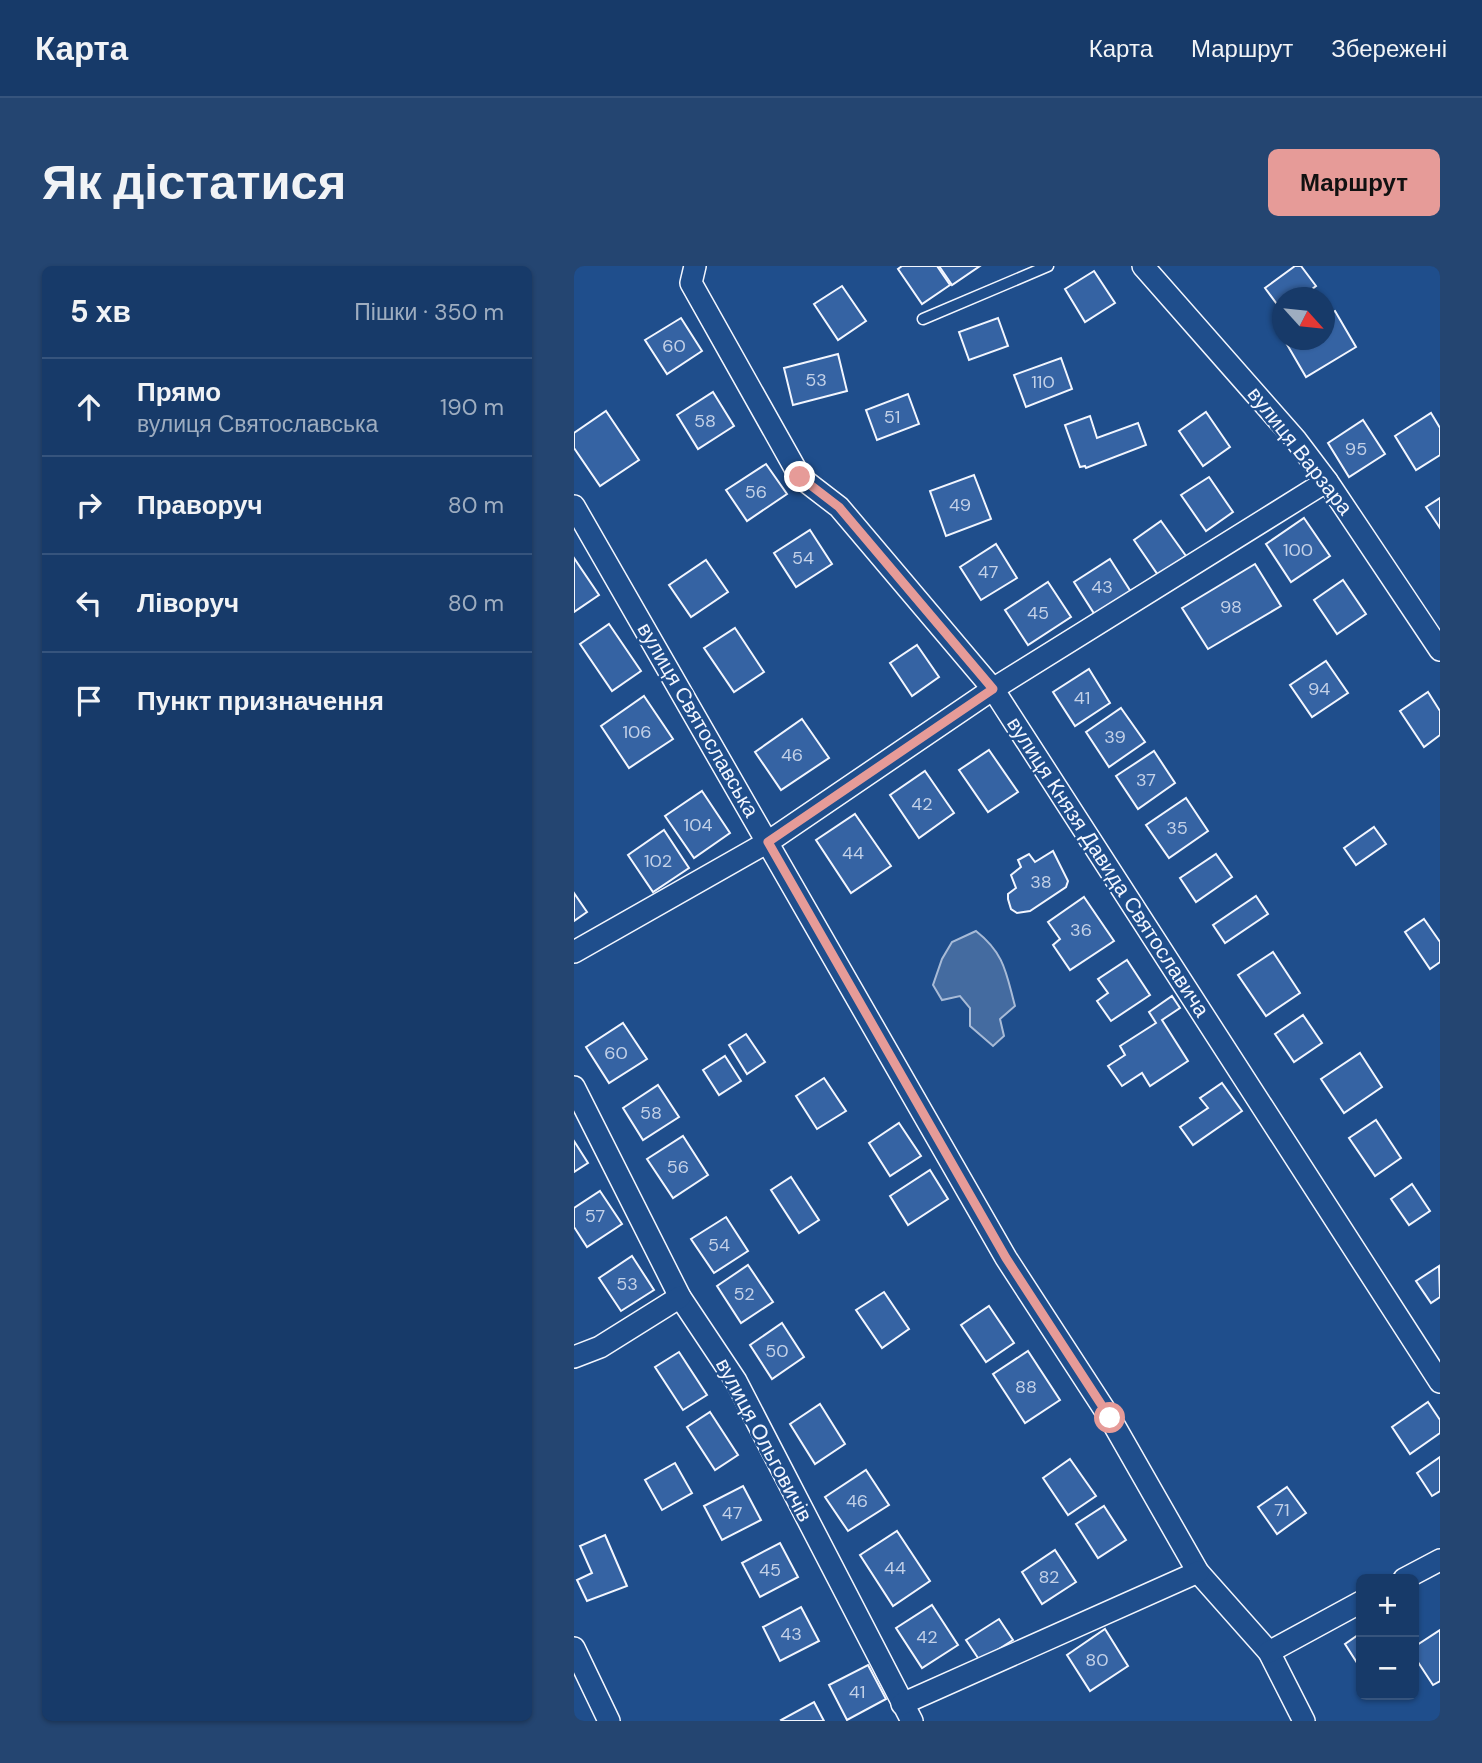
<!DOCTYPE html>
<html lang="uk">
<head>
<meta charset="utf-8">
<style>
	:root { --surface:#173a69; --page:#244571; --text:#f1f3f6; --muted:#9eadc0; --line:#36547d; --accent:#e69b98 }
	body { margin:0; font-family:"DM Sans",sans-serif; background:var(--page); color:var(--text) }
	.controls { position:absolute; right:21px; bottom:21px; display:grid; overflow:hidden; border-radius:10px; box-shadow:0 2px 5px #0004 }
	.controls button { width:63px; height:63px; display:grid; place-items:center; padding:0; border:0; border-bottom:2px solid var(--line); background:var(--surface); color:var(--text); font:35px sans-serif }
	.compass { position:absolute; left:698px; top:21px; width:63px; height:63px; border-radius:50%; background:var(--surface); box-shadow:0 2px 5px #0004; rotate:117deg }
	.stop { position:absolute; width:21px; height:21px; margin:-16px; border:5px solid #e69b98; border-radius:50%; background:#fff }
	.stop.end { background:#e69b98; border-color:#fff; box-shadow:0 2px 7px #0008 }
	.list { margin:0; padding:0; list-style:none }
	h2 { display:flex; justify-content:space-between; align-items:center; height:91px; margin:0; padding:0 28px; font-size:30px }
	h2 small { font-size:23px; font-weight:400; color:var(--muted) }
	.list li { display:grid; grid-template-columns:46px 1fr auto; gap:21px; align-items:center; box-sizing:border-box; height:98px; padding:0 28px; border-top:2px solid var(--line) }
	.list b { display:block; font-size:26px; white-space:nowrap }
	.list p { margin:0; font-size:23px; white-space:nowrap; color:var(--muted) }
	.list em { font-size:23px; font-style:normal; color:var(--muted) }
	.icon { flex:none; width:38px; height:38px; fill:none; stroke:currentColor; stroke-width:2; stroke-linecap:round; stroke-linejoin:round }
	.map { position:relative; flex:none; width:866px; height:1455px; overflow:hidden; border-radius:10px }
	header { display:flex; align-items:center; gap:42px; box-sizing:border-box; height:98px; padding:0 35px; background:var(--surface); border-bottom:2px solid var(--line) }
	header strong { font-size:33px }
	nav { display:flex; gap:38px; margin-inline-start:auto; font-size:24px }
	.intro { display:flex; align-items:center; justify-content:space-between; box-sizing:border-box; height:168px; padding:0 42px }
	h1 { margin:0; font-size:49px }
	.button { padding:18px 32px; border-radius:10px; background:var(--accent); color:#111; font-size:24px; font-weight:700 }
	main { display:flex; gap:42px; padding:0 42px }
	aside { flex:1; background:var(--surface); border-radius:10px; box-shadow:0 2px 5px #0004 }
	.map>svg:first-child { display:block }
	.water { fill:#446ba0; stroke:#a8bbd7; stroke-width:2 }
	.building { fill:#3563a3; stroke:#f2f6ff; stroke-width:2 }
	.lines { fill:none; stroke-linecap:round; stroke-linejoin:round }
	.service-casing { stroke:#f2f6ff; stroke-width:13 }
	.minor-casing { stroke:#f2f6ff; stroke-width:24 }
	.service { stroke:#1f4e8c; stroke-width:10 }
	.minor { stroke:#1f4e8c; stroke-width:21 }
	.route { stroke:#e69b98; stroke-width:9 }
	.labels { text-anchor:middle; stroke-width:5; stroke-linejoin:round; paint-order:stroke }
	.number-label { font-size:18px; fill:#c3d1e8 }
	.street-label { font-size:21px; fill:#f2f6ff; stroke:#1f4e8c }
</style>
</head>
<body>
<header>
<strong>Карта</strong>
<nav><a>Карта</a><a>Маршрут</a><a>Збережені</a></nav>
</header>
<div class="intro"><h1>Як дістатися</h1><a class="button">Маршрут</a></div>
<main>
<aside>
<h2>5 хв<small>Пішки · 350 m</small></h2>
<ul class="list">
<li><svg class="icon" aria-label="ahead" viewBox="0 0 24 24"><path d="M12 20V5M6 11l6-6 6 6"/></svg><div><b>Прямо</b><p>вулиця Святославська</p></div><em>190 m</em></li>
<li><svg class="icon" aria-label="right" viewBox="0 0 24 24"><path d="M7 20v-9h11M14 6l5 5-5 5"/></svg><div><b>Праворуч</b></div><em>80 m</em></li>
<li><svg class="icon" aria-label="left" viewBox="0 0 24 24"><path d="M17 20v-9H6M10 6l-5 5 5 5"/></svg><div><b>Ліворуч</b></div><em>80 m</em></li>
<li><svg class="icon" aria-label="arrive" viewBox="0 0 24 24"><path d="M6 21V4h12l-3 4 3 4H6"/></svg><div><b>Пункт призначення</b></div></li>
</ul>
</aside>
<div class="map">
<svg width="866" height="1455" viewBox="0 0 866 1455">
	<rect width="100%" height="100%" fill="#1f4e8c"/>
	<path class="water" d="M 402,665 C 431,688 432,707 441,740 L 426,753 L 430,770 L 419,780 L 396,760 L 396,742 L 386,730 L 368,734 L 359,719 L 368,693 L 378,676 Z"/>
	<g class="building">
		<polygon points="328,0 363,0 376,19 348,38 324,3"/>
		<polygon points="365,0 406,0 378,19"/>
		<polygon points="721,0 727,0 742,20 726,32 708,32 708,45 691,22"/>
		<polygon points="520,5 541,37 511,56 491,23"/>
		<polygon points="268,20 292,55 264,74 240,38"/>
		<polygon points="761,45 782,81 732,111 711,75 750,74 750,51"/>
		<polygon points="107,52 128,85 93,108 71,74"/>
		<polygon points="424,52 434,80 395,94 385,66"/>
		<polygon points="264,88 273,125 219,139 210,102"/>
		<polygon points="487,92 498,123 452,141 440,109"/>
		<polygon points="139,126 160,160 124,183 103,149"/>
		<polygon points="334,128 345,158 303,174 292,144"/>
		<polygon points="32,145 65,194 26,220 0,182 0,167"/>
		<polygon points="632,146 656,181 629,200 605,165"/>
		<polygon points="857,147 866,162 866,189 842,204 821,170"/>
		<polygon points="516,150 523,172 564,157 572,179 512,202 511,200 506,201 491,159"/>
		<polygon points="789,154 811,188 775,211 754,177"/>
		<polygon points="192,198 213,228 173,255 152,224"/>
		<polygon points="400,209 417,253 372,270 356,225"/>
		<polygon points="635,211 659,246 632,265 607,229"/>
		<polygon points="866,232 866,262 852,241"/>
		<polygon points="730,252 756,290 717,316 692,278"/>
		<polygon points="587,255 612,290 584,309 560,274"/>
		<polygon points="236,264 258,298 222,321 200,287"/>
		<polygon points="422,278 443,312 407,334 386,301"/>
		<polygon points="0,292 25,329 0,346"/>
		<polygon points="536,293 557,326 521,349 500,316"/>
		<polygon points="132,294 154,326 117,351 95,319"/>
		<polygon points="681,298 707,340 634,383 608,342"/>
		<polygon points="769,314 792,348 763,368 740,334"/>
		<polygon points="474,316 497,351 454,379 431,344"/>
		<polygon points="35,358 67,405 38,425 6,378"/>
		<polygon points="161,362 190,406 160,426 130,382"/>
		<polygon points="343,379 365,411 338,430 316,397"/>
		<polygon points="752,395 774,427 738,451 716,419"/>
		<polygon points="515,403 536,437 501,460 479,426"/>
		<polygon points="854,426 866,445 866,469 850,481 826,445"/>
		<polygon points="70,430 99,473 55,502 27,460"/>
		<polygon points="547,442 571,476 535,501 512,466"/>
		<polygon points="228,453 255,492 207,524 181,486"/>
		<polygon points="415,484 444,526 414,546 385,504"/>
		<polygon points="580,485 601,517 564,543 542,510"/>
		<polygon points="351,505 380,547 345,572 316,529"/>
		<polygon points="128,525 156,567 120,592 91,550"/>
		<polygon points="612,532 634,565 595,592 572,559"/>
		<polygon points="281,548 317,600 277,627 242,574"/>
		<polygon points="800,561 812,578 782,599 770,582"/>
		<polygon points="90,564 115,602 79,626 54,589"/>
		<polygon points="479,585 494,615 492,621 456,645 443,647 437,643 434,633 434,628 442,622 437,609 447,601 444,594 455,588 461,596"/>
		<polygon points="642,588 658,611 622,636 606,612"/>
		<polygon points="0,627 13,646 0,655"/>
		<polygon points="682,630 694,648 651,677 639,659"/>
		<polygon points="510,631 540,675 496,704 479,679 486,673 474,656"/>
		<polygon points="850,653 866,676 866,696 856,703 831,666"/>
		<polygon points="699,686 726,727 692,750 664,709"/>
		<polygon points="553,694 576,729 537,755 523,735 534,727 524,713"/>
		<polygon points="598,730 606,742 588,754 614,795 576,820 568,807 548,820 534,800 551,789 546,780 582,757 575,746"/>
		<polygon points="729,749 748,777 720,796 701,768"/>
		<polygon points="49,757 73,793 35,817 12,781"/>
		<polygon points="172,768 191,796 173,808 155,779"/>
		<polygon points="786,787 808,821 770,847 747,813"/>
		<polygon points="151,790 167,815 145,829 129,804"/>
		<polygon points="250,812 272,845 243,863 222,830"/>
		<polygon points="648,817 668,845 619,879 606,861 634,842 626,832"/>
		<polygon points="84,819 105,851 69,874 49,842"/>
		<polygon points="802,854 827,892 801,910 775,872"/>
		<polygon points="325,857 347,890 316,910 295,877"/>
		<polygon points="109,870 134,909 99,932 73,893"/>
		<polygon points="0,875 14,897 0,906"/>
		<polygon points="356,904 374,933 334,959 316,930"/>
		<polygon points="217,911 245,954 225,967 197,924"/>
		<polygon points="838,918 856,945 835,959 817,933"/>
		<polygon points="26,925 48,958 13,981 0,961 0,942"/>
		<polygon points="152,951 174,985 140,1007 117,973"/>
		<polygon points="58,990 80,1024 47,1045 25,1012"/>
		<polygon points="174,999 199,1036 167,1057 143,1020"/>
		<polygon points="865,1000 866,1031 857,1037 842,1015"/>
		<polygon points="310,1026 335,1063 308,1082 282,1044"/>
		<polygon points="415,1040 440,1077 412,1096 387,1059"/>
		<polygon points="208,1057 230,1091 198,1113 176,1079"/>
		<polygon points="454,1085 486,1134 451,1157 419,1108"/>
		<polygon points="105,1086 133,1129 109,1144 81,1101"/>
		<polygon points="854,1136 866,1154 866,1167 836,1188 818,1161"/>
		<polygon points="246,1138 271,1178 241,1198 216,1158"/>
		<polygon points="136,1146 164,1189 141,1204 113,1161"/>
		<polygon points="866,1191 866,1225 858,1230 843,1207"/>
		<polygon points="496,1193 522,1230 494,1249 469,1212"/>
		<polygon points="101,1197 118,1227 88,1244 71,1214"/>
		<polygon points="292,1204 315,1239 274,1265 251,1231"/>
		<polygon points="169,1220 187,1254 148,1274 130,1240"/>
		<polygon points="713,1221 732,1247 703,1268 684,1241"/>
		<polygon points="530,1240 552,1274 524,1292 502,1258"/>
		<polygon points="323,1265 356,1315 319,1340 286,1289"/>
		<polygon points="31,1269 53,1320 13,1335 3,1314 18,1307 6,1280"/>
		<polygon points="206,1277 224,1311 186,1331 168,1297"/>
		<polygon points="481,1284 502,1316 468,1338 448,1306"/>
		<polygon points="358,1339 384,1379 348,1402 322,1362"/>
		<polygon points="227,1341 245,1375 206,1395 189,1361"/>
		<polygon points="425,1353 439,1374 406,1395 392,1374"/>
		<polygon points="531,1363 554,1400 516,1425 493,1389"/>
		<polygon points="866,1364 866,1415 859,1419 840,1390 840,1381"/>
		<polygon points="787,1367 787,1403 771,1378"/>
		<polygon points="294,1399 312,1433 273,1454 255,1419"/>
		<polygon points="240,1436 250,1455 208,1455 207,1454"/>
	</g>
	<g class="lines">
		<g class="service-casing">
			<polyline id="service" points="349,53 474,0"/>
		</g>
		<g class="minor-casing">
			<g id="minor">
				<polyline points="121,0 117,17 226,211 265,241 419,423 866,1116"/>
				<polyline points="569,0 722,174 753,215 866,384"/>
				<polyline points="0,240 432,992 536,1152 624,1306 695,1386 730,1455"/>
				<polyline points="0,686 194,576 419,423 753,215"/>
				<polyline points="0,821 106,1031 162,1115 338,1455"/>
				<polyline points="0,1091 26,1081 106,1031"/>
				<polyline points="830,1313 866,1294"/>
				<polyline points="0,1382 35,1455"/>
				<polyline points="695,1386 787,1336"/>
				<polyline points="328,1438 624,1306"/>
			</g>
		</g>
		<use href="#service" class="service"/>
		<use href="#minor" class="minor"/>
	</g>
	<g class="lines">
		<polyline class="route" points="226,211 265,241 419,423 194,576 432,992 536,1152"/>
	</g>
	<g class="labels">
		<g class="number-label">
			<text x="100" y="86">60</text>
			<text x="242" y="120">53</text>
			<text x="469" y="122">110</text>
			<text x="318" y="157">51</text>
			<text x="131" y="161">58</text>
			<text x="782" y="189">95</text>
			<text x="182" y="232">56</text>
			<text x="386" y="245">49</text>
			<text x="724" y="290">100</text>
			<text x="229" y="298">54</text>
			<text x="414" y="312">47</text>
			<text x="528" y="327">43</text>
			<text x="657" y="347">98</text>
			<text x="464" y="353">45</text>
			<text x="745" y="429">94</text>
			<text x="508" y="438">41</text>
			<text x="63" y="472">106</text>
			<text x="541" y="477">39</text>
			<text x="218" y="495">46</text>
			<text x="572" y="520">37</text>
			<text x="348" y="544">42</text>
			<text x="124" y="565">104</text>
			<text x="603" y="568">35</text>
			<text x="279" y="593">44</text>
			<text x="84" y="601">102</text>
			<text x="467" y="622">38</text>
			<text x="507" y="670">36</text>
			<text x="42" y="793">60</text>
			<text x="77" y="853">58</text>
			<text x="104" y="907">56</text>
			<text x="21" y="956">57</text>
			<text x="145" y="985">54</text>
			<text x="53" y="1024">53</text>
			<text x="170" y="1034">52</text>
			<text x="203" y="1091">50</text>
			<text x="452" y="1127">88</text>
			<text x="283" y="1241">46</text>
			<text x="708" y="1250">71</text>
			<text x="158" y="1253">47</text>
			<text x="321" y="1308">44</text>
			<text x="196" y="1310">45</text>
			<text x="475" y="1317">82</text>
			<text x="217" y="1374">43</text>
			<text x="353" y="1377">42</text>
			<text x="523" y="1400">80</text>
			<text x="283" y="1432">41</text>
		</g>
		<g class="street-label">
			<text transform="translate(726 185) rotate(52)" y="7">вулиця Варзара</text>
			<text transform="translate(124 454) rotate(60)" y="7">вулиця Святославська</text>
			<text transform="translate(534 601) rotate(57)" y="7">вулиця Князя Давида Святославича</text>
			<text transform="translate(190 1174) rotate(62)" y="7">вулиця Ольговичів</text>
		</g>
	</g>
</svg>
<div class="controls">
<button>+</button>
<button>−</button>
</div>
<svg class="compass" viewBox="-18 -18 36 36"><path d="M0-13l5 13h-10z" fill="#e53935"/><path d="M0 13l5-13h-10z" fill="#9eadc0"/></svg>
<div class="stop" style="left:536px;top:1152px"></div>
<div class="stop end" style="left:226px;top:211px"></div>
</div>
</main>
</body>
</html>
